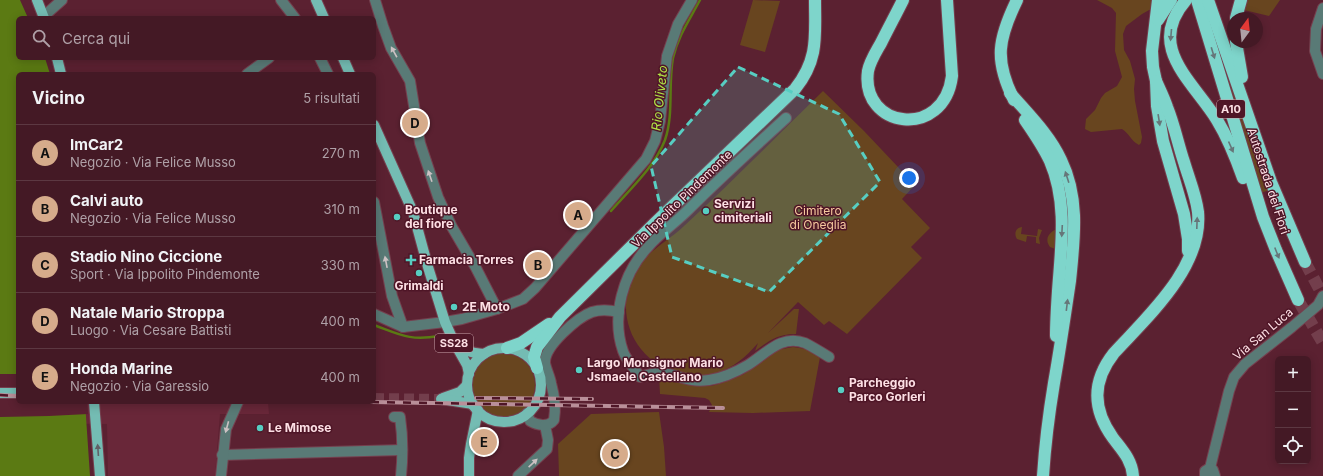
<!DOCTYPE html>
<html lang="it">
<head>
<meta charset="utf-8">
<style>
	:root { --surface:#441925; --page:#4e2632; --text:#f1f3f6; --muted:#afa0a7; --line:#5c3842; --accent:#d6ab8b }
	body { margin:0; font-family:Inter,sans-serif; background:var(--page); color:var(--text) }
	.controls { position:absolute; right:12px; bottom:12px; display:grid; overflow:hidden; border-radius:6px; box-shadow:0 2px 10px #0003 }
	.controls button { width:36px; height:36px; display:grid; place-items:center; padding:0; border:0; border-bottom:1px solid var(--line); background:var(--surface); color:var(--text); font:20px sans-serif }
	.compass { position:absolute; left:1227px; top:12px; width:36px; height:36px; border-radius:50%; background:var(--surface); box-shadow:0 2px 10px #0003; rotate:15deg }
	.you { position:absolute; left:909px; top:178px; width:14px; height:14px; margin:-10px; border:3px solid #fff; border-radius:50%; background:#1a73e8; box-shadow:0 0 0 6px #1a73e833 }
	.badge { display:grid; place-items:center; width:26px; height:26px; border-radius:50%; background:var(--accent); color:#111; font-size:13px; font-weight:700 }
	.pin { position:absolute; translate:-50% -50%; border:2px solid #fff; box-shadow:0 1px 4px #0006 }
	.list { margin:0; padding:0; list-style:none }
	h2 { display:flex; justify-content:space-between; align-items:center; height:52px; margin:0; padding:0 16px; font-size:17px }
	h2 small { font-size:13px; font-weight:400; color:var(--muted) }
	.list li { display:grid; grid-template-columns:26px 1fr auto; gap:12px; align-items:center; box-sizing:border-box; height:56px; padding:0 16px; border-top:1px solid var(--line) }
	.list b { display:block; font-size:15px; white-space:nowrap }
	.list p { margin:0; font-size:13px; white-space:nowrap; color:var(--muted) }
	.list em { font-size:13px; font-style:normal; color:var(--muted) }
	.icon { flex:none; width:22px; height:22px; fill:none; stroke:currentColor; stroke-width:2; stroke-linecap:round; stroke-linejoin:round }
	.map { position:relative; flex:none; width:1323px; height:476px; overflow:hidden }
	.search { position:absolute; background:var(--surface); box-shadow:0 2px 10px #0003; left:16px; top:16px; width:360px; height:44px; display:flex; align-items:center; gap:10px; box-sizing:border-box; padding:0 14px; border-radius:6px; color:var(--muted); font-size:15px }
	.panel { position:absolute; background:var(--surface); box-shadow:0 2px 10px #0003; left:16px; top:72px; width:360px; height:332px; border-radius:6px }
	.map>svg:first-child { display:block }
	.built { fill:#692739 }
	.green { fill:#68451f }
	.water { fill:#5b7a13 }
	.pier { fill:#5b2131 }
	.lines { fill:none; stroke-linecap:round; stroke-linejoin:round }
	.stream { stroke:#5b7a13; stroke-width:2.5 }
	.major-tunnel { stroke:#733e4c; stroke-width:10; stroke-dasharray:10 5; stroke-linecap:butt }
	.highway-tunnel { stroke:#733e4c; stroke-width:12; stroke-dasharray:12 6; stroke-linecap:butt }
	.minor-casing { stroke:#753f4e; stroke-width:12 }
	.major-casing { stroke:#753f4e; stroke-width:12 }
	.highway-casing { stroke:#753f4e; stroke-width:14 }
	.minor { stroke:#597a76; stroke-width:10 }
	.major { stroke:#74bcb3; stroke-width:10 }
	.highway { stroke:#7ed5cb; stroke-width:12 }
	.rail-casing { stroke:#b98f99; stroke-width:4 }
	.rail { stroke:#4f1627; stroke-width:2.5; stroke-dasharray:8; stroke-linecap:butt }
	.oneway { fill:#667679 }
	.oneway2 { fill:#ccc1c3 }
	.oneway3 { fill:#606166 }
	.marked { fill:#57cec2; fill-opacity:0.2; stroke:#57cec2; stroke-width:3; stroke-dasharray:8 5; stroke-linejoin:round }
	.poi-dot { fill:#57cec2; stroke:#4f1627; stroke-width:1.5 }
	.labels { text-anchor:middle; stroke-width:3; stroke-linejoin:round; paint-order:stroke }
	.shield { fill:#4f1627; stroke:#c9a3ab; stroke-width:1 }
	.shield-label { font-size:11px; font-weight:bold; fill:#fddfe4 }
	.street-label { font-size:12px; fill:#fddfe4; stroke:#4f1627 }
	.poi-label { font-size:12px; font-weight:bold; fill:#fddfe4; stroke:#4f1627; text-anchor:start }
	.park-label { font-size:12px; fill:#f7ca9f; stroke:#4f1627 }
	.water-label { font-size:13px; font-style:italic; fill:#b1e646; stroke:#4f1627 }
</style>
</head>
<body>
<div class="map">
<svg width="1323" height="476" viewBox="0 0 1323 476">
	<rect width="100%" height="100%" fill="#5b2131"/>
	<polygon class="built" points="18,402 268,402 269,414 220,414 215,476 108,476 107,424 0,423"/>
	<g class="green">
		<polygon points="753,0 780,1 765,52 740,45"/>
		<path d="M 1097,0 L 1152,0 L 1151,9 L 1142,14 L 1126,26 L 1123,34 L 1124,50 L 1130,61 L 1135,79 L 1134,89 L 1135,101 L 1142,137 L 1141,143 L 1139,145 C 1131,141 1129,133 1122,129 L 1091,132 L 1085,129 L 1086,119 L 1095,110 L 1101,98 L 1105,93 L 1117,86 L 1122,77 L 1115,51 L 1116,13 L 1112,8 Z"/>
		<polygon points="1247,0 1280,0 1269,16 1244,10 1244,5"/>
		<polygon points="1230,78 1269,190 1261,193 1228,80"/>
		<path d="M 823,91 L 864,131 L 915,185 L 902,199 L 930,228 L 911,247 L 922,258 L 847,334 L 829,321 L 824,325 L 798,302 L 768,333 L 794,309 L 799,309 L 796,334 C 780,333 768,341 755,351 L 758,343 C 746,357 733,368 715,374 C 705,377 692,377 682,374 C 638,364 615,321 631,279 C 641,254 666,243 684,226 C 732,182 777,136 823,91 Z"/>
		<path d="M 1022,227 L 1021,234 L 1037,236 L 1038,229 L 1042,230 L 1039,238 L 1040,244 L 1036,243 L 1036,237 L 1027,236 L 1026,242 L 1017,239 C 1014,234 1015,228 1022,227 Z"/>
		<path d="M 1057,229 L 1058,250 L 1050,247 C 1044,239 1049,232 1057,229 Z"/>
		<polygon points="793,347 806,349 820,357 810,411 753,413 709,412 712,405 709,400 705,398 660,394 659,376 684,384 711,386 722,383 744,374 777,350"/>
		<circle cx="503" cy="385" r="32"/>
		<polygon points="659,412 664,447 666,476 559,476 558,444 591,414"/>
	</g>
	<polygon class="water" points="0,0 20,0 28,18 18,18 18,58 45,58 50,74 18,74 18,402 85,402 90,476 0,476"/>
	<polygon class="pier" points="0,374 18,374 18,402 87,402 88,414 49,416 0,417"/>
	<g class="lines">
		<g class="stream">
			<path d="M 611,211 C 630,189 654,168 665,140 C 674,114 668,85 673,58 C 678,36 690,19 700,0"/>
			<path d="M 374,325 C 401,335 410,341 439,336"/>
		</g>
		<polyline class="major-tunnel" points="374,398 441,399"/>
		<g class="highway-tunnel">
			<polyline points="1305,262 1323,296"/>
			<polyline points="1298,300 1323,343"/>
		</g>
		<g class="minor-casing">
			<g id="minor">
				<polyline points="281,0 295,18"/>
				<polyline points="375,0 383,26 391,48 410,81 420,143 438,197 452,227 476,268 497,309"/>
				<polyline points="1323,8 1316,29 1315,51 1323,74"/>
				<polyline points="44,16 62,0"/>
				<polyline points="320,58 328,74"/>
				<polyline points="247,74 269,58"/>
				<path d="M 786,118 C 753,148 720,178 688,210 C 675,223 660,233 648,247 C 623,273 611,316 623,351 C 626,360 635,369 640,377 C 647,375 657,372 664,373 C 681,376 689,383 709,380 C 723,378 736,372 748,365 C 766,354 781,334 805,343 C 813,347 821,352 829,357"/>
				<polyline points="374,202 392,296 403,327"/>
				<polyline points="374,314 403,327 445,322 462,319 497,309 523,299 535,288 646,159 655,141 660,121 667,56 678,24 692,0"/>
				<path d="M 527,413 L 530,421 C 537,425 548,428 554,420 C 556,409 554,394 551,383 C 550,377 546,369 545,363 C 544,346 578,317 592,312 C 601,309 610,310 619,312"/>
				<path d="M 394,417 L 400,417 C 403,437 403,456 401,476"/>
				<polyline points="222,455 402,450"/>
				<polyline points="1210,468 1229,391 1234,377 1245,364 1292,327 1318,305 1323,296"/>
				<polyline points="221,476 226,429 238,402"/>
				<polyline points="518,476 547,449 548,440 545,425"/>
				<polyline points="1205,476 1205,471 1210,468 1213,470 1215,476"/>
			</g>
		</g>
		<g class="major-casing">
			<g id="major">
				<polyline points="37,0 44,18"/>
				<polyline points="316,0 324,18"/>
				<polyline points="57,58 61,74"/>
				<polyline points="343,58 350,74"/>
				<polyline points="374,125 413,212 428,267 445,322 454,342"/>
				<circle cx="504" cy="385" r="37"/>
				<path d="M 469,374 L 467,365 L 454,342 C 463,351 472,353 484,354"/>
				<polyline points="0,393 18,393"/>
				<polyline points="443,398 460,392 467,385"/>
				<polyline points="441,399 473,404"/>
				<polyline points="94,402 100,476"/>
				<polyline points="469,476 469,458 471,444 478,410"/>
			</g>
		</g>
		<g class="highway-casing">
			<g id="highway">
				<path d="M 903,0 C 896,14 888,29 881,43 C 876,52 870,61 868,71 C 860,129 944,140 952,76 L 947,0"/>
				<polyline points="1158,0 1152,51 1153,67 1156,81 1157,106 1163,141 1184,214 1188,239 1188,251"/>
				<path d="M 1186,0 C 1145,47 1193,81 1217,120 C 1228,138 1236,158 1243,178"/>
				<polyline points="1197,0 1263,217 1276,250 1298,300"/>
				<polyline points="1208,0 1271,182 1305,262"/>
				<polyline points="1236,18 1241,0"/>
				<polyline points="1158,20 1171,0"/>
				<polyline points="1236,42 1242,77"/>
				<path d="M 1010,93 C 1028,114 1049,134 1061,160 C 1080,199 1074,240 1070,281 C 1065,315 1060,349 1054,383 C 1049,413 1045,445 1043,476"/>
				<path d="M 1014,100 C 994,60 998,39 1017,0"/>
				<path d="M 1025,120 C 1034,133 1043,146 1050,161 C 1068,202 1061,248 1058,291 C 1057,306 1056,321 1056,336"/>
				<polyline points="507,348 521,343 549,324"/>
				<path d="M 537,368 L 534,357 L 537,347 L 560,317 L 654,224 L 795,89 C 819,59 815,36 815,0"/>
				<path d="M 1133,476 C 1132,460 1122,450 1113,438 C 1092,409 1092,381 1114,353 C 1148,316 1203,267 1198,212 C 1196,195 1189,179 1184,162 C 1178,144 1174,124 1167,107 C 1164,98 1160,90 1156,81"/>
			</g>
		</g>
		<use href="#minor" class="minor"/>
		<use href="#major" class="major"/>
		<use href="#highway" class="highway"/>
		<g class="rail-casing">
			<g id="rail">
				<polyline points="0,395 18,396"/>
				<polyline points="476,398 592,399"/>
				<polyline points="371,402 723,408"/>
			</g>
		</g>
		<use href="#rail" class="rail"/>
	</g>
	<defs><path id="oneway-solid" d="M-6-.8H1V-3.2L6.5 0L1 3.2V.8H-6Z"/></defs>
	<g class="oneway">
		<use href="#oneway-solid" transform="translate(1171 35) rotate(95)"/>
		<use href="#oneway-solid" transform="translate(1213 53) rotate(73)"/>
		<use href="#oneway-solid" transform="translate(1159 120) rotate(81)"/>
		<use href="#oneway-solid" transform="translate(1231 147) rotate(66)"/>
		<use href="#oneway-solid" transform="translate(1067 177) rotate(-108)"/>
		<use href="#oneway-solid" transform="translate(1197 223) rotate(-88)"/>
		<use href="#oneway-solid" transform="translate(1062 231) rotate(93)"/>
		<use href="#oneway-solid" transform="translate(1277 253) rotate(68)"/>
		<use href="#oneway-solid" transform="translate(1067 305) rotate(-83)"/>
	</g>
	<g class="oneway2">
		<use href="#oneway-solid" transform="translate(394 52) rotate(-119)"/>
		<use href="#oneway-solid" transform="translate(430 176) rotate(-109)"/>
		<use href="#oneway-solid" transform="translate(386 262) rotate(-101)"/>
		<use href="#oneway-solid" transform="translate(227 427) rotate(105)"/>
		<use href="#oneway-solid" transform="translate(533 463) rotate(-43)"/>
	</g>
	<use class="oneway3" href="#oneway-solid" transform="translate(98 450) rotate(-94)"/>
	<path class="marked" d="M 738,67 L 839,114 L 880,182 L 769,292 L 672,257 L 651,166 Z"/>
	<g class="poi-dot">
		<circle cx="706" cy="211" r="4"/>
		<circle cx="397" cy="217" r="4"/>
		<path d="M409 254h4v4h4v4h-4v4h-4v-4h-4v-4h4z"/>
		<circle cx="419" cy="273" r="4"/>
		<circle cx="454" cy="307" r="4"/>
		<circle cx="579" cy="370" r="4"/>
		<circle cx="841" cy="390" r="4"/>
		<circle cx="260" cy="428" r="4"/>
	</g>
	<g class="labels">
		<g class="shield">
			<rect x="1217" y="100" width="28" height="18" rx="3"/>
			<rect x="435" y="334" width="38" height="18" rx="3"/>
		</g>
		<g class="shield-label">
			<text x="1231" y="113">A10</text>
			<text x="454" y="347">SS28</text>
		</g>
		<g class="street-label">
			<text transform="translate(1268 181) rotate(72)" y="4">Autostrada dei Fiori</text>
			<text transform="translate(682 199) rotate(-44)" y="4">Via Ippolito Pindemonte</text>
			<text transform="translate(1263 334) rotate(-40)" y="4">Via San Luca</text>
		</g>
		<g class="poi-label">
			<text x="714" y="208">Servizi<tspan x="714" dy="14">cimiteriali</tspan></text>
			<text x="405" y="214">Boutique<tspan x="405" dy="14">del fiore</tspan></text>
			<text x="419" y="264">Farmacia Torres</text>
			<text x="419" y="290" text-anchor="middle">Grimaldi</text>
			<text x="462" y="311">2E Moto</text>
			<text x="587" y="367">Largo Monsignor Mario<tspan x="587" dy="14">Jsmaele Castellano</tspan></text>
			<text x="849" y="387">Parcheggio<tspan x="849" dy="14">Parco Gorleri</tspan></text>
			<text x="268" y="432">Le Mimose</text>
		</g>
		<g class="park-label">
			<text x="818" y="215">Cimitero<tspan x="818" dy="14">di Oneglia</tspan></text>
		</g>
		<g class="water-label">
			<text transform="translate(659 98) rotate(-84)" y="5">Rio Oliveto</text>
		</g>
	</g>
</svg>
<div class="controls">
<button>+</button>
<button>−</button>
<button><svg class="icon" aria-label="locate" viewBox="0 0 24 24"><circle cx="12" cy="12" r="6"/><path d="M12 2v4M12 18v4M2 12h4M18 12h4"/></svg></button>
</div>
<svg class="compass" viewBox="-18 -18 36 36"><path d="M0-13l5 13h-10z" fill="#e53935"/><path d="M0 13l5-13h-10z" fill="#afa0a7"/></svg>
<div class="you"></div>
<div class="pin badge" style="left:578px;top:215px">A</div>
<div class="pin badge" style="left:538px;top:265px">B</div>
<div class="pin badge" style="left:615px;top:454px">C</div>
<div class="pin badge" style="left:415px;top:123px">D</div>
<div class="pin badge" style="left:484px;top:442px">E</div>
<div class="search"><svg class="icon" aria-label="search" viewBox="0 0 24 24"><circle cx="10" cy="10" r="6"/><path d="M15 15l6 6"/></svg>Cerca qui</div>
<section class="panel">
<h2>Vicino<small>5 risultati</small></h2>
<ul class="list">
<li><span class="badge">A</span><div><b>ImCar2</b><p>Negozio · Via Felice Musso</p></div><em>270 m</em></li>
<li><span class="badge">B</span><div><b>Calvi auto</b><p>Negozio · Via Felice Musso</p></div><em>310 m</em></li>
<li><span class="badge">C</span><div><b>Stadio Nino Ciccione</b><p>Sport · Via Ippolito Pindemonte</p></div><em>330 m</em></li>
<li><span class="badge">D</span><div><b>Natale Mario Stroppa</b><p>Luogo · Via Cesare Battisti</p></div><em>400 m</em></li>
<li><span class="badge">E</span><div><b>Honda Marine</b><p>Negozio · Via Garessio</p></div><em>400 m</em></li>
</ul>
</section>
</div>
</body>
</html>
